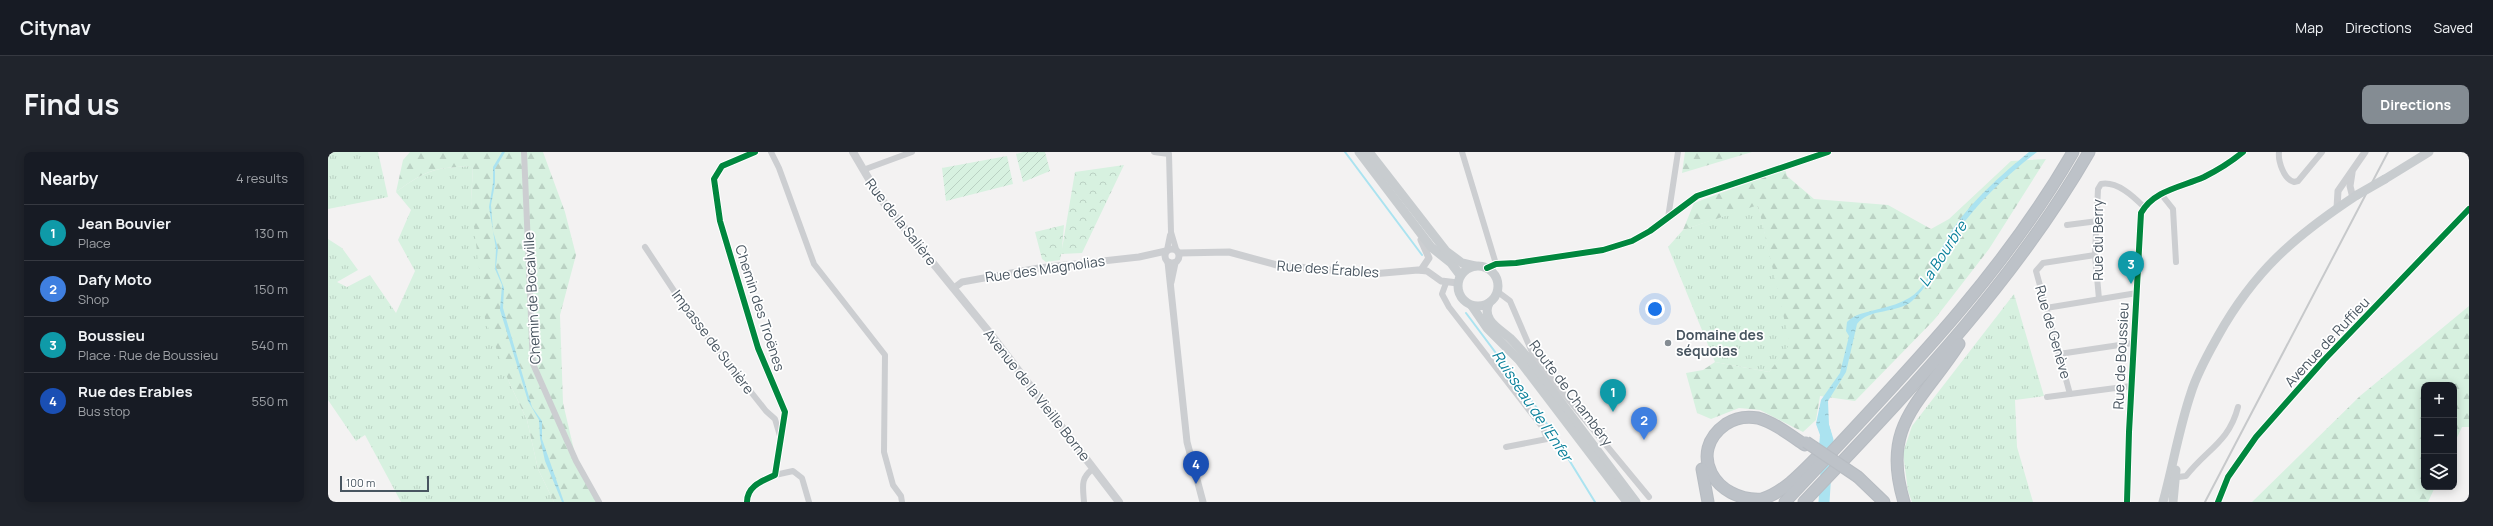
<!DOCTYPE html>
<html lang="en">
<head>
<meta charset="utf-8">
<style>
	:root { --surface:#171b24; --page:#20242c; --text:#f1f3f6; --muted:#9ea1a6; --line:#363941; --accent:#848c93 }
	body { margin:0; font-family:Manrope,sans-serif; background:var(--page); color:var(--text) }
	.controls { position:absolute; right:12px; bottom:12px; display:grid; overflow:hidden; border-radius:8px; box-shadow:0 2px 10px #0003 }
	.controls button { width:36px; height:36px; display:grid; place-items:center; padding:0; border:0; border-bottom:1px solid var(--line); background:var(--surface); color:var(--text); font:20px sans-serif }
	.scale { position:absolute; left:12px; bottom:10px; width:89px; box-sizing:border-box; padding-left:4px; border:2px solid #485560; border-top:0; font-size:11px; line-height:14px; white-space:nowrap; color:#485560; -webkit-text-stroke:3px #fff; paint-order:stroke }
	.you { position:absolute; left:1327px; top:157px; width:14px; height:14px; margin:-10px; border:3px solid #fff; border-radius:50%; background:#1a73e8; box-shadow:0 0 0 6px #1a73e833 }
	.badge { display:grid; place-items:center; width:26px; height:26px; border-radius:50%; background:var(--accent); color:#fff; font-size:13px; font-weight:700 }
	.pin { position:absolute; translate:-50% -33px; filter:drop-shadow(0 1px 2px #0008) }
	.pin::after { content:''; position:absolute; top:21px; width:14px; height:12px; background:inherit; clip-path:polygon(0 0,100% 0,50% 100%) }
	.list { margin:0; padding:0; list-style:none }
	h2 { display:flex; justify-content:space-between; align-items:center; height:52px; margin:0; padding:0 16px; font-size:17px }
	h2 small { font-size:13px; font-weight:400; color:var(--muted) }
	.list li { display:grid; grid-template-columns:26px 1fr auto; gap:12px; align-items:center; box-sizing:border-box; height:56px; padding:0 16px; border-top:1px solid var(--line) }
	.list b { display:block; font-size:15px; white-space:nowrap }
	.list p { margin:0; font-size:13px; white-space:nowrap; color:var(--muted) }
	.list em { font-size:13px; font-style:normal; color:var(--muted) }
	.icon { flex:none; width:22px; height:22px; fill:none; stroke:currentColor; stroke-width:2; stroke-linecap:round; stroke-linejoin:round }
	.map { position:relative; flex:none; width:2141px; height:350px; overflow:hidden; border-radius:8px }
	header { display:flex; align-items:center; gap:24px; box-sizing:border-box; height:56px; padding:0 20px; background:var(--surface); border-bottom:1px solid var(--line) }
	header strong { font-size:19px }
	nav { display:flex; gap:22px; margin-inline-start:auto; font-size:14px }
	.intro { display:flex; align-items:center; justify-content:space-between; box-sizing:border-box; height:96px; padding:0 24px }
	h1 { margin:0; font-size:28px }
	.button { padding:10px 18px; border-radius:8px; background:var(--accent); color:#fff; font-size:14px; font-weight:700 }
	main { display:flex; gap:24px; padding:0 24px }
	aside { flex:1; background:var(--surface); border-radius:8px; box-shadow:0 2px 10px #0003 }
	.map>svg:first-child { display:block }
	.grass { fill:url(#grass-tufts) }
	.forest { fill:url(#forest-firs) }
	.park { fill:url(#park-crowns) }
	.garden { fill:url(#garden-furrows) }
	.water { fill:url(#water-ripples) }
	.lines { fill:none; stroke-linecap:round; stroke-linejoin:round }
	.stream { stroke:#abe3f0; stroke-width:2 }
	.river { stroke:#abe3f0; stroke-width:11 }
	.motorway-casing { stroke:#b7bcc2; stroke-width:13 }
	.minor { stroke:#ccced1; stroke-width:6 }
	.tertiary { stroke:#ccced1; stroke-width:7 }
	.secondary { stroke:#cdcfd2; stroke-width:8 }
	.primary { stroke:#c8cccf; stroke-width:9 }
	.motorway { stroke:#bdc2c8; stroke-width:11 }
	.rail { stroke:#c7c9cb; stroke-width:2 }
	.motorway-bridge-casing { stroke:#b7bcc2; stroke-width:13; stroke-linecap:butt }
	.primary-bridge { stroke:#c8cccf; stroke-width:9 }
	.motorway-bridge { stroke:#bdc2c8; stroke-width:11 }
	.cycleway-casing { stroke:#fff; stroke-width:8 }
	.cycleway { stroke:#00873e; stroke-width:6 }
	.poi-dot { fill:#848c93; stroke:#fff; stroke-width:1.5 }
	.labels { text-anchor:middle; stroke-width:3.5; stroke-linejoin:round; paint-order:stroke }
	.street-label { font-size:14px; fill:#485560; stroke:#fff }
	.poi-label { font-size:14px; font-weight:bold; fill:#485560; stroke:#fff; text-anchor:start }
	.water-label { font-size:15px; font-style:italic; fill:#09809b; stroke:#fff }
</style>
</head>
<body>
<header>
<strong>Citynav</strong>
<nav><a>Map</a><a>Directions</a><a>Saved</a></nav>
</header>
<div class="intro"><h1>Find us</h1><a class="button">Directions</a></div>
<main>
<aside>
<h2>Nearby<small>4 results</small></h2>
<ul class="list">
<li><span class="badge" style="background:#0f9aa8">1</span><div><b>Jean Bouvier</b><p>Place</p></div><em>130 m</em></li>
<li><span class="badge" style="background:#3f7fe0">2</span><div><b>Dafy Moto</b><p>Shop</p></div><em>150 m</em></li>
<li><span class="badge" style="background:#0f9aa8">3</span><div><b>Boussieu</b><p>Place · Rue de Boussieu</p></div><em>540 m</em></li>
<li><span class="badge" style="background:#1a4fb4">4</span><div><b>Rue des Erables</b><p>Bus stop</p></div><em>550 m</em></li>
</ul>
</aside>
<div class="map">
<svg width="2141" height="350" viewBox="0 0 2141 350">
	<defs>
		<pattern id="grass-tufts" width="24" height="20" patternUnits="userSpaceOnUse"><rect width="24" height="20" fill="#d7f1e0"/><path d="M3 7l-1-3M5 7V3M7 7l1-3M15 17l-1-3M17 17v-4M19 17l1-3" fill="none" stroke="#bad1c3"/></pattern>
		<pattern id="forest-firs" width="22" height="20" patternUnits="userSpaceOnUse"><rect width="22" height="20" fill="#d7f1e0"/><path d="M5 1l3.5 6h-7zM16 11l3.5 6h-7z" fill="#bad1c3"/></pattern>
		<pattern id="park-crowns" width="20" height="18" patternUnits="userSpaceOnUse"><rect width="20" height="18" fill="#d7f1e0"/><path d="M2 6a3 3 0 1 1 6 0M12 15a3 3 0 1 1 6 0" fill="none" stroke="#bad1c3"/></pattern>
		<pattern id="garden-furrows" width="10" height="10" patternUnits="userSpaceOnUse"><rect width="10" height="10" fill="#d7f1e0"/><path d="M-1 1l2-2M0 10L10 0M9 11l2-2" fill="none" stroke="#bad1c3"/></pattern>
		<pattern id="water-ripples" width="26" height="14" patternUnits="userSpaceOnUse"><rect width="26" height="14" fill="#abe3f0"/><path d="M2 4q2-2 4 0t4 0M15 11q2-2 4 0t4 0" fill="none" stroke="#8dbbc6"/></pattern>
	</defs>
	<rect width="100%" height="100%" fill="#f3f2f2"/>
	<g class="grass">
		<polygon points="4,0 50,0 60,45 0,57 0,2"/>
		<path d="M 145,14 L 143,49 L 181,230 L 199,268 L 210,317 L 226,350 L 73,350 L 37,283 L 28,289 L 0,248 L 0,87 L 14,96 L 30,118 L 9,130 L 19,135 L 42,123 L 68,161 L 87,119 L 70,88 L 83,58 L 68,40 C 100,17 106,16 145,14 Z"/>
		<polygon points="1430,52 1463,192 1441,220 1387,210 1340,95 1355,78"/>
		<polygon points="1686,142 1716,244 1687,248 1689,295 1705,350 1584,350 1580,339 1575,301 1584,274"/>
	</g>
	<g class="forest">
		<path d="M 82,0 L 215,0 L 237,60 L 248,103 L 232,163 L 235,251 L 249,311 L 270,350 L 226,350 L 210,317 L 199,268 L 181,230 L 157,167 L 143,49 L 145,14 C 105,16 100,17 68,40 L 75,8 Z"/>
		<polygon points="1357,0 1424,0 1354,21"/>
		<polygon points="1718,7 1661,97 1606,168 1527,249 1492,244 1488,268 1475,280 1432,258 1411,256 1383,267 1369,261 1358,221 1375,218 1387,210 1441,220 1462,192 1430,53 1355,78 1366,51 1457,17 1459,24 1486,47 1560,53 1603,77 1621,67 1683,9"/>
		<polygon points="2141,154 2141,275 2134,275 2126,292 2126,233 2096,233 2096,335 2107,335 2100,350 1924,350 2032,244"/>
	</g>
	<polygon class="park" points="796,13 754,101 733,102 732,108 718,110 714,107 707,80 736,73 734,97 747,20"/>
	<g class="garden">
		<polygon points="695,0 717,0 722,19 695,30 688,2"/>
		<polygon points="679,4 685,32 618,49 614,16"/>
	</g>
	<g class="water">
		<polygon points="174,0 177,0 167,17 167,32 163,53 165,79 170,96 168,115 176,136 175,156 204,255 214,269 214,287 236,350 234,350 217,309 212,286 211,268 200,249 172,158 174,133 167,117 168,97 161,55 165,31 165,15"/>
		<path d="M 1701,0 L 1709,0 C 1679,23 1651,49 1629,80 C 1612,103 1606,129 1584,149 C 1569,162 1541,156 1529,172 L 1518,220 L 1500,249 L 1501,273 L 1504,284 L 1493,296 L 1491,295 L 1492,283 L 1488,272 L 1493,248 L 1512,221 L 1521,184 L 1518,179 L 1519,170 C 1533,155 1569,160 1590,139 C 1605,123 1610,101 1621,83 C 1641,51 1672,24 1701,0 Z"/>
	</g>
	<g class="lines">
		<g class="stream">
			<polyline points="1017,0 1094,103"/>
			<polyline points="1138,161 1209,256 1267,350"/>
		</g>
		<polyline class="river" points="1496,275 1500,288 1496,350"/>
		<g class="motorway-casing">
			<g id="motorway">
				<path d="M 1477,293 C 1462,283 1447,271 1430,266 C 1419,264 1407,266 1398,272 C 1358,300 1387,350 1434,347 C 1457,340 1477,317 1493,301"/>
				<polyline points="1374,317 1380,350"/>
				<polyline points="1530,325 1556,350"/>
				<path d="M 1457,350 C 1560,239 1669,132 1745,0"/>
				<path d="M 1476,350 C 1580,240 1685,132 1761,0"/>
				<path d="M 1576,350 C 1552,272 1594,250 1631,192"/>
			</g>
		</g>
		<g class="minor">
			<polyline points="196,0 205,212 248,309 271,350"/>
			<polyline points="443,0 451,16 486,112 557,203 556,300 565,333 573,344 574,350"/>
			<polyline points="826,0 841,2 843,80 848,97"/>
			<polyline points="1134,0 1168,112"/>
			<path d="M 1951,0 C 1950,9 1956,28 1966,30 L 1970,29 L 1994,0"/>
			<polyline points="535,18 584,0"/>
			<polyline points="1833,42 1845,57 1848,110"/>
			<polyline points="1340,66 1350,0"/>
			<polyline points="1739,73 1770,69"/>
			<polyline points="317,95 362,163 438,259 447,267 452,284"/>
			<polyline points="839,98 842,83"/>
			<polyline points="1767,103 1715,111 1708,119 1742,242 1803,234"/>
			<polyline points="1118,131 1114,142 1121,155 1215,276 1219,287 1178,295"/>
			<polyline points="1170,140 1182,149 1207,207 1321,345"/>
			<path d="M 1771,147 L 1767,103 L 1770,37 L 1773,32 C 1789,29 1805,44 1816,55"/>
			<polyline points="1718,156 1809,141"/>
			<polyline points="1731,202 1805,191"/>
			<polyline points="1719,245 1742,242"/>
			<polyline points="447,323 465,319 474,326 481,350"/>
			<path d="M 1843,326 L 1858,324 C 1879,297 1901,290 1910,255"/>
			<path d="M 419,350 C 419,334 434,329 447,323 L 457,260 L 430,196 L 392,69 L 386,27 L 394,14 L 427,0"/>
			<path d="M 756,350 C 755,335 752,326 765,317"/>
			<polyline points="1890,350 1900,325 1928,285 1996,208 2141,57"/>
		</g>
		<g class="tertiary">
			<polyline points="2024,21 2022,34 2025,46"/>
			<polyline points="2009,56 2010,39 2037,0"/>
			<circle cx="844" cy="104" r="7"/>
			<polyline points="851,101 901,100 949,113 1044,122 1090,118 1099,119 1113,129 1130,131"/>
			<polyline points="840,110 859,290 875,350"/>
			<polyline points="1159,116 1168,112 1188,111 1275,98 1304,89 1322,79 1369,44 1500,0"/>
			<polyline points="1093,118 1101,106 1093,88"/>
			<polyline points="843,130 847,111"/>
			<polyline points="626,136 634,130 711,116 811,105 838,99"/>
			<path d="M 1799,350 L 1801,280 L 1813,61 C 1826,38 1854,35 1876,25 C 1890,18 1903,10 1915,0"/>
		</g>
		<polyline class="secondary" points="525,0 552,46 661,180 791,350"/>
		<g class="primary">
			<polyline points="1031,0 1103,95 1123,111 1132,123"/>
			<polyline points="1041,0 1118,99 1134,111 1147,114"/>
			<polyline points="2057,27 2101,0"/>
			<circle cx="1150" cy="134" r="20"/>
			<path d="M 1161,151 C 1153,168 1172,177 1182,186 C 1188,192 1194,199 1199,205 L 1308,350"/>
			<polyline points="1144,154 1159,176 1191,208 1299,350"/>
			<path d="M 1835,350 C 1845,314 1851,276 1863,241 C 1869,221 1880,202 1890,184 C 1927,118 1967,84 2029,43"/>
			<polyline points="1845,350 1848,318"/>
		</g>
		<use href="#motorway" class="motorway"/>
		<polyline class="rail" points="1877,350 2060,0"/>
		<g class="motorway-bridge-casing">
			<polyline id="motorway-bridge" points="1478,290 1530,325"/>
		</g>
		<polyline class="primary-bridge" points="2029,43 2057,27"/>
		<use href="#motorway-bridge" class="motorway-bridge"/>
		<g class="cycleway-casing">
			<g id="cycleway">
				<polyline points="1159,116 1168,112 1188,111 1275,98 1304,89 1322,79 1369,44 1500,0"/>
				<path d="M 419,350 C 419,334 434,329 447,323 L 457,260 L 430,196 L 392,69 L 386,27 L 394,14 L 427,0"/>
				<path d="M 1799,350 L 1801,280 L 1813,61 C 1826,38 1854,35 1876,25 C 1890,18 1903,10 1915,0"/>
				<polyline points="1890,350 1900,325 1928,285 1996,208 2141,57"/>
			</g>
		</g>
		<use href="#cycleway" class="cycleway"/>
	</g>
	<circle class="poi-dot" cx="1340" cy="191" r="4"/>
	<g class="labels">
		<g class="street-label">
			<text transform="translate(573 70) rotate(52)" y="5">Rue de la Salière</text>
			<text transform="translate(1770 88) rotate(-90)" y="5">Rue du Berry</text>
			<text transform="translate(717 117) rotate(-8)" y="5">Rue des Magnolias</text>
			<text transform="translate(1000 117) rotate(4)" y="5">Rue des Érables</text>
			<text transform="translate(204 146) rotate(-93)" y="5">Chemin de Bocalville</text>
			<text transform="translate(432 156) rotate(72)" y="5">Chemin des Troënes</text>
			<text transform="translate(1725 180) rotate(74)" y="5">Rue de Genève</text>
			<text transform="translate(385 190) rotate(53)" y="5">Impasse de Sunière</text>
			<text transform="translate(1999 190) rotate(-47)" y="5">Avenue de Ruffieu</text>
			<text transform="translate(1793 204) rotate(-87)" y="5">Rue de Boussieu</text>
			<text transform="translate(1243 241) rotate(53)" y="5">Route de Chambéry</text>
			<text transform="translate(709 243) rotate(52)" y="5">Avenue de la Vieille Borne</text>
		</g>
		<g class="poi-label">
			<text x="1348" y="188">Domaine des<tspan x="1348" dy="16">séquoias</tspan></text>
		</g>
		<g class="water-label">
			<text transform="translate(1615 102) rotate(-57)" y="5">La Bourbre</text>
			<text transform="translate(1204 254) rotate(56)" y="5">Ruisseau de l'Enfer</text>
		</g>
	</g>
</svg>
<div class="controls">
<button>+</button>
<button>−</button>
<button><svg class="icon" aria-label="layers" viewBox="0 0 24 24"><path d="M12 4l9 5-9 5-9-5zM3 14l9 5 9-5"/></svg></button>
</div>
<div class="scale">100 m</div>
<div class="you"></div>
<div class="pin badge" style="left:1285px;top:260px;background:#0f9aa8">1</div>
<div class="pin badge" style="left:1316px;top:288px;background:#3f7fe0">2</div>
<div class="pin badge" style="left:1803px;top:132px;background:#0f9aa8">3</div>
<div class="pin badge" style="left:868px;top:332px;background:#1a4fb4">4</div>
</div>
</main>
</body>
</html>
